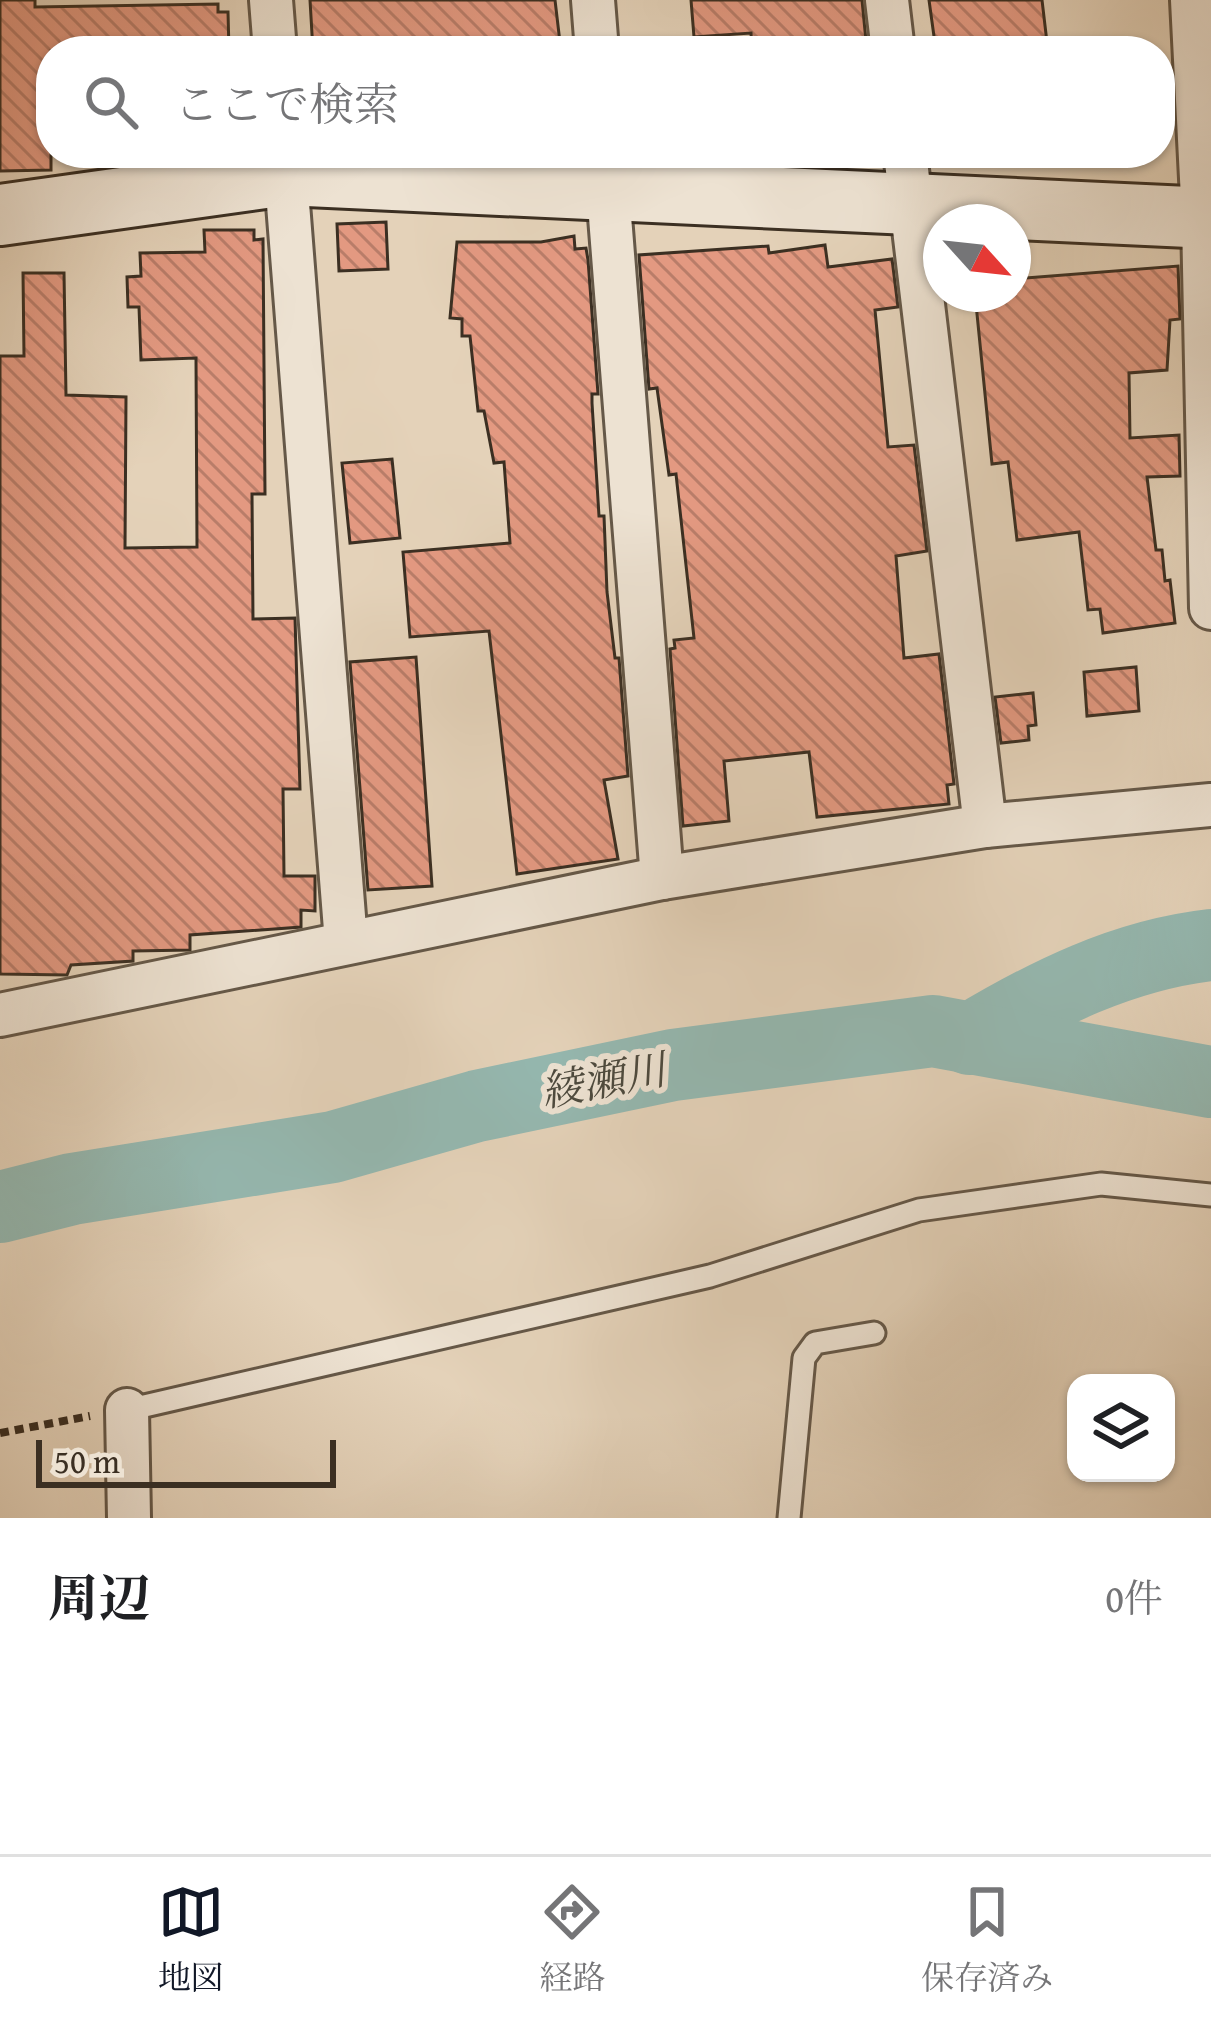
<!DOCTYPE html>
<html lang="ja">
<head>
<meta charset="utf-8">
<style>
	:root { --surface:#fff; --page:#f2f2f2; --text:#202124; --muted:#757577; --line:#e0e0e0; --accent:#111827 }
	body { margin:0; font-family:"Gentium Book Plus","Noto Serif JP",serif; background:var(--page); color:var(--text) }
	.controls { position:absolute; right:36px; bottom:36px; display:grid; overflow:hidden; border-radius:24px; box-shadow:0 3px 9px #0004 }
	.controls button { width:108px; height:108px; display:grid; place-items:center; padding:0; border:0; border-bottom:3px solid var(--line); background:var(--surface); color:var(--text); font:60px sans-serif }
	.compass { position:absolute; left:923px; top:204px; width:108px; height:108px; border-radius:50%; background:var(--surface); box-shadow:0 3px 9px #0004; rotate:117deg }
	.scale { position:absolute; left:36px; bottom:30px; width:300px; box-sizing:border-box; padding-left:12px; border:6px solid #3b2f22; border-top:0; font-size:33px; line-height:42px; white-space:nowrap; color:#3b2f22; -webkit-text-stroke:9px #ede2d2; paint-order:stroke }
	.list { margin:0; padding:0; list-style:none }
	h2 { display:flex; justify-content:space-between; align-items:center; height:156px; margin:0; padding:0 48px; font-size:51px }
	h2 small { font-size:39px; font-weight:400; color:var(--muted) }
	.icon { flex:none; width:66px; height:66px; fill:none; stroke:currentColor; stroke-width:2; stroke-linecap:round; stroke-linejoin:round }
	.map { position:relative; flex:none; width:1211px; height:1518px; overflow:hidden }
	.search { position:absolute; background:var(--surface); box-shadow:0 3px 9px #0004; left:36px; right:36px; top:36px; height:132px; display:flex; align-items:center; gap:30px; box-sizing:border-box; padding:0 42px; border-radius:48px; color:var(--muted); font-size:45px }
	.sheet { height:336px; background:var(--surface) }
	nav { display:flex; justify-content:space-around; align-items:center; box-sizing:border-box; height:168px; border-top:3px solid var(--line); background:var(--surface); font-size:33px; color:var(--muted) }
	nav a { display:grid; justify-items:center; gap:6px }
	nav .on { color:var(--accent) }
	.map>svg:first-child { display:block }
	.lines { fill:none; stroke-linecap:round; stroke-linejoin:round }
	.river { stroke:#95b8b0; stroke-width:72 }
	.building { fill:url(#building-back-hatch); stroke:#3b2f22; stroke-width:3 }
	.lane-casing { stroke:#655848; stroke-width:27 }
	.street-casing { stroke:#655848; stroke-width:48 }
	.secondary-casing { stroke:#3b2f22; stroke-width:66 }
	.path { stroke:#3b2f22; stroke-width:8; stroke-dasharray:9 6; stroke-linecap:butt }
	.lane { stroke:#ede2d2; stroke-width:21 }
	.street { stroke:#ede2d2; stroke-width:42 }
	.secondary { stroke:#ede2d2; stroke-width:60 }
	.labels { text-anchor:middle; stroke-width:12; stroke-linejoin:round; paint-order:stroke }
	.water-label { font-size:42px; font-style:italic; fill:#4d4a3e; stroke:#ede2d2 }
</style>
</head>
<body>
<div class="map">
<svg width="1211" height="1518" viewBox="0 0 1211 1518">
	<defs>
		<pattern id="building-back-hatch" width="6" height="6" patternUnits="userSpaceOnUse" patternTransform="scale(3)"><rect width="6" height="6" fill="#e39981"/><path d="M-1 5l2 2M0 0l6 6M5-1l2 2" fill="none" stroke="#b97d69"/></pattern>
	</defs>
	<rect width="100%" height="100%" fill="#e4d2b9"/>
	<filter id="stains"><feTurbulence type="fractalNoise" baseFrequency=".00167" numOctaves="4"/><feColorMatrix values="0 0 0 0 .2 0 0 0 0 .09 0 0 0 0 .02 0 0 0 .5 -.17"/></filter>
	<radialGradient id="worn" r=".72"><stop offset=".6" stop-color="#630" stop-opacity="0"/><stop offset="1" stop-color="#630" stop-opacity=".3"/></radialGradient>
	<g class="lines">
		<g class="river">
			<path d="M 970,1039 C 1045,994 1123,955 1211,945"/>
			<polyline points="0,1207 72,1189 333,1147 477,1106 673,1065 933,1031 1211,1082"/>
		</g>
	</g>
	<g class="building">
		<polygon points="0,0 35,0 35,7 218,4 218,12 228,12 229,51 51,51 51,170 0,171"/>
		<polygon points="310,0 555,0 561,51 313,51"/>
		<polygon points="691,0 862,0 867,51 752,51 751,33 694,37"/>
		<polygon points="929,0 1042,0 1048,51 936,51"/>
		<polygon points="386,222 388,269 339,271 337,224"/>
		<polygon points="204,230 254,230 254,240 263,239 265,494 252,494 253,619 295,618 300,789 283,789 284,876 315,876 315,911 301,910 301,927 190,935 190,950 133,951 133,961 71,965 67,975 0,974 0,356 24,356 23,273 64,273 66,395 126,397 125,548 197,547 196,358 141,360 139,307 128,307 127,277 141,276 140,253 205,252"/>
		<polygon points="574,236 575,249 586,248 588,260 598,394 592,394 592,403 599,516 604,516 607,592 615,658 619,658 628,776 604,780 618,859 517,874 489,631 410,637 403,552 510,543 504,462 494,463 484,411 478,411 470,336 462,336 462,319 450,318 457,242 541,242"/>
		<polygon points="825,245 828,267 892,259 898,307 875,310 888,447 914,445 927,551 896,556 904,658 939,654 954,784 947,785 949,804 817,817 809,752 724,761 729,821 683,826 670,649 675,648 674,640 694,638 676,474 669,475 657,388 649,389 639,255 768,246 769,253"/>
		<polygon points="1178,266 1180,319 1170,320 1167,370 1129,373 1130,438 1179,435 1180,476 1147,477 1156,550 1162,550 1165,581 1170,580 1175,623 1103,633 1100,609 1088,610 1079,532 1017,540 1008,462 992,464 975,294 1013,294 1013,279"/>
		<polygon points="392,459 400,538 350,543 342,463"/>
		<polygon points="416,657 432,886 368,890 350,662"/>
		<polygon points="1136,667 1139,711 1087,716 1084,672"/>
		<polygon points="1033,693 1036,725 1028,726 1029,740 1001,743 995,697"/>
	</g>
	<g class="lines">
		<g class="lane-casing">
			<g id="lane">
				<polyline points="127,1410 710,1276 919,1210 1101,1184 1211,1195"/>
				<polyline points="789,1518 804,1358 815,1343 874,1333"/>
			</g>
		</g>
		<g class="street-casing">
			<g id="street">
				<polyline points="271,0 275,51"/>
				<polyline points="593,0 597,51"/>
				<polyline points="887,0 893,51"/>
				<polyline points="1192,0 1203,218 1211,608"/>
				<polyline points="284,153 346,942"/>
				<polyline points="605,153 662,878"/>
				<polyline points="905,153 985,826"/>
				<polyline points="0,1015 662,878 985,826 1211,805"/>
				<polyline points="127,1410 129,1518"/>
			</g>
		</g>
		<g class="secondary-casing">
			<polyline id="secondary" points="0,215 286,175 1211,218"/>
		</g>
		<polyline class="path" points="0,1433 90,1416"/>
		<use href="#lane" class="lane"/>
		<use href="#street" class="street"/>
		<use href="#secondary" class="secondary"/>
	</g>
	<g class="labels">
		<g class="water-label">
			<text transform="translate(603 1080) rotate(-11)" y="15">綾瀬川</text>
		</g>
	</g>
	<rect width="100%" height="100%" filter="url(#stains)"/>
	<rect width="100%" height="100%" fill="url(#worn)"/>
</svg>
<div class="controls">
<button><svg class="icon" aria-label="layers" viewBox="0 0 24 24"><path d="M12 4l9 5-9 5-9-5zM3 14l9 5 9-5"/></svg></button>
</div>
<svg class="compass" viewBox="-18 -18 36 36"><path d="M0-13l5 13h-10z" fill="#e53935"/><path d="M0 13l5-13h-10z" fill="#757577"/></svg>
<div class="scale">50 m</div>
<div class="search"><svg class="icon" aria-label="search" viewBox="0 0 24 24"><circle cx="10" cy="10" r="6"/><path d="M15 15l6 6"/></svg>ここで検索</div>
</div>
<section class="sheet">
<h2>周辺<small>0件</small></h2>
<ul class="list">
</ul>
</section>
<nav>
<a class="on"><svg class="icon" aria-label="map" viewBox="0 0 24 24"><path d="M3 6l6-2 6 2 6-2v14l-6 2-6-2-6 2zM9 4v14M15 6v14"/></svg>地図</a>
<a><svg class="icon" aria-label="directions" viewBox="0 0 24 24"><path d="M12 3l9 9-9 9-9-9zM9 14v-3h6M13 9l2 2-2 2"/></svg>経路</a>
<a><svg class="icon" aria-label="saved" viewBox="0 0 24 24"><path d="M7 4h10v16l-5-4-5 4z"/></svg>保存済み</a>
</nav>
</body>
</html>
